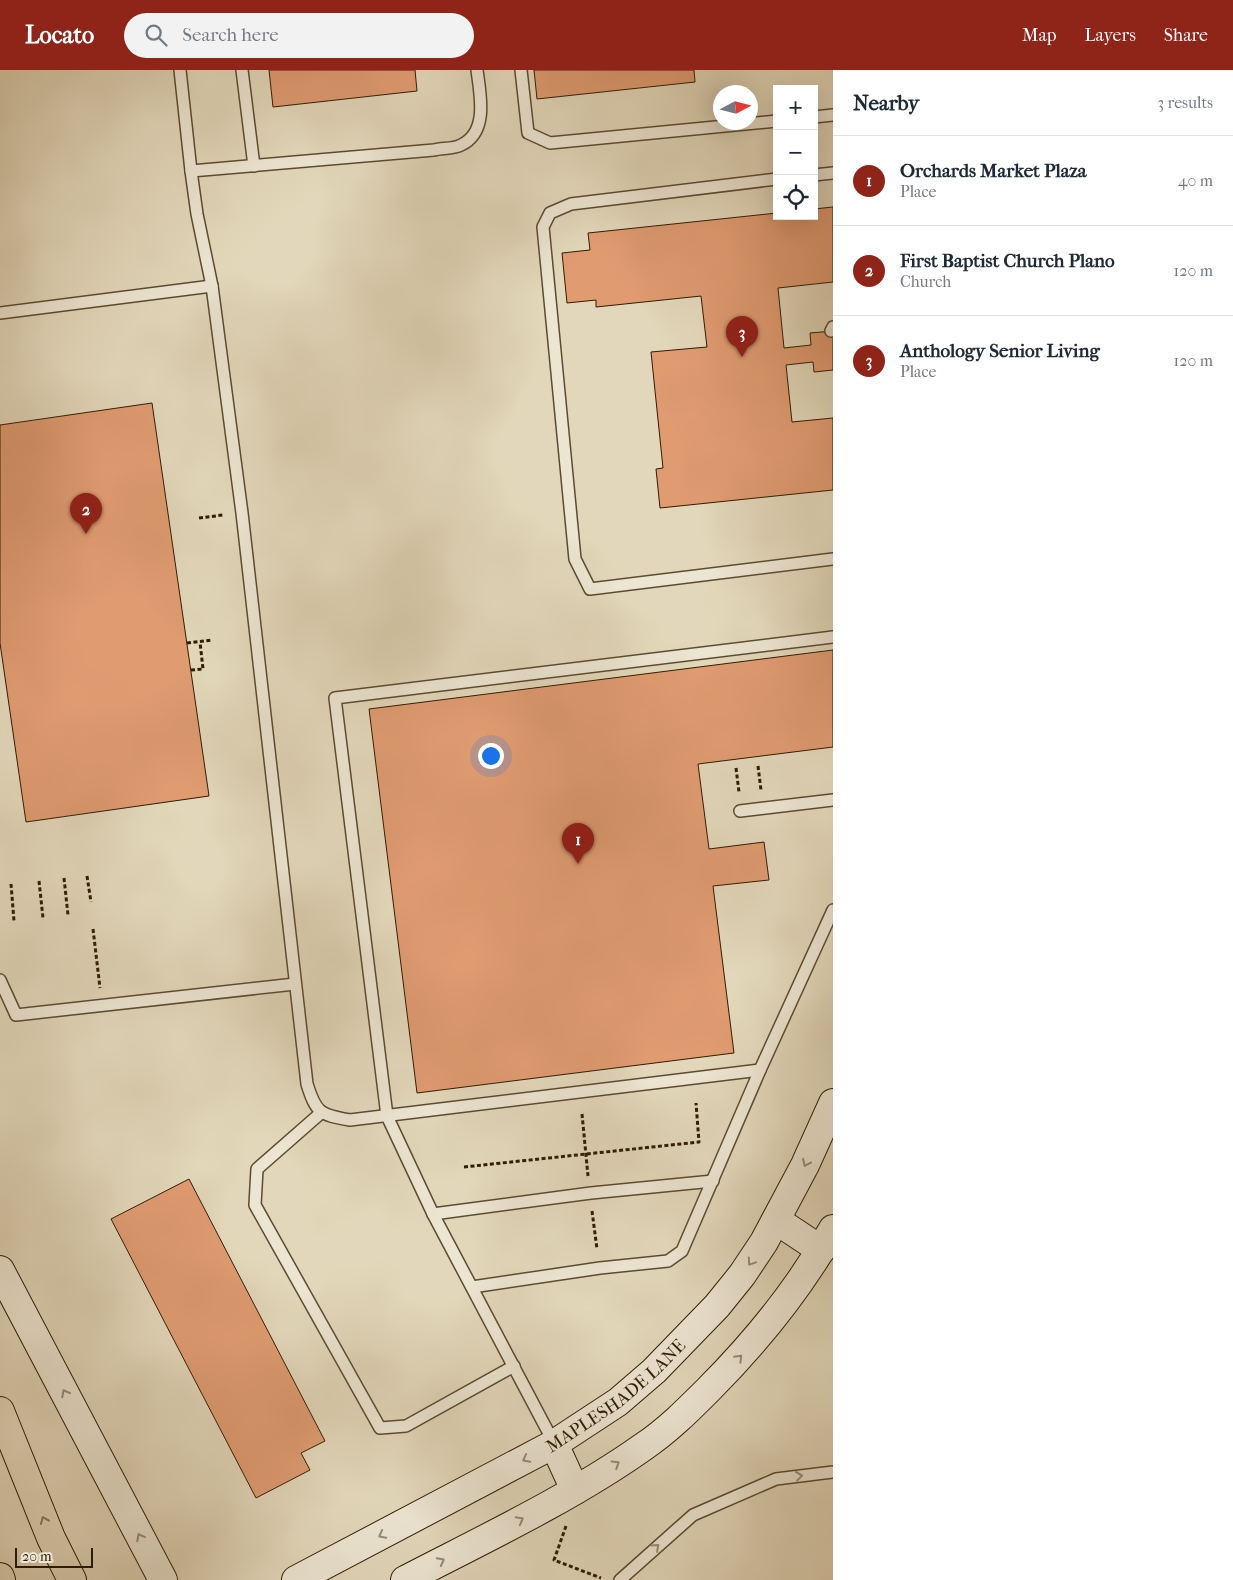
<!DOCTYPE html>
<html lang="en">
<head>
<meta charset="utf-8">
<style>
	:root { --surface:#fff; --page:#f2f2f3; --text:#1f2937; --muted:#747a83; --line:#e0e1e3; --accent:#8f2418 }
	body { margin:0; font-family:"IM FELL French Canon",serif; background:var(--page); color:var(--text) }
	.controls { position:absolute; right:15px; top:15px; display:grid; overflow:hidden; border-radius:0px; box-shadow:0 5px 20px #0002 }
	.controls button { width:45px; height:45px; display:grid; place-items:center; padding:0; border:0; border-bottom:1px solid var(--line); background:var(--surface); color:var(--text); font:25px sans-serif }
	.compass { position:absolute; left:713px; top:15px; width:45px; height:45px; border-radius:50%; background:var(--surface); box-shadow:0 5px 20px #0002; rotate:83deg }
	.scale { position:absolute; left:15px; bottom:12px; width:78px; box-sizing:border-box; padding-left:5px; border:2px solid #301c03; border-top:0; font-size:14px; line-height:18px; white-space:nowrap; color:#301c03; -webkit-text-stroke:4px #ece5d2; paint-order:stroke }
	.you { position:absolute; left:490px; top:685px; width:18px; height:18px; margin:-12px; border:4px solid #fff; border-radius:50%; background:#1a73e8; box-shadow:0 0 0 8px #1a73e833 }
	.badge { display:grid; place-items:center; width:32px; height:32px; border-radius:50%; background:var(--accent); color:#fff; font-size:16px; font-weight:700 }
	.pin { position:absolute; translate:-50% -41px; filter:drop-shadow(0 1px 2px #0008) }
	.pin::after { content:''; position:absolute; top:26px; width:18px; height:15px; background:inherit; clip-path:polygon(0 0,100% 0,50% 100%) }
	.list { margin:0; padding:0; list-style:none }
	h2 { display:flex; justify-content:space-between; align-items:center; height:65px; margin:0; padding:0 20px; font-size:21px }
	h2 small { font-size:16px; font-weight:400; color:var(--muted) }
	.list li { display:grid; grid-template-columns:32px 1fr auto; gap:15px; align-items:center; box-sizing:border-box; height:90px; padding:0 20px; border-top:1px solid var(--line) }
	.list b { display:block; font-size:19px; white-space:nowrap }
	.list p { margin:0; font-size:16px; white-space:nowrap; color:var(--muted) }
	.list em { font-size:16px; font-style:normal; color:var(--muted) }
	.icon { flex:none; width:28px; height:28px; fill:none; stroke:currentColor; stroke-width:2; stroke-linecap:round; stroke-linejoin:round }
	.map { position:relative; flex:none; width:833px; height:1510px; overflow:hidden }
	header { display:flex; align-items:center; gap:30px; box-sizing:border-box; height:70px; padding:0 25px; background:var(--accent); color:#fff }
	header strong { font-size:24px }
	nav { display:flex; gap:28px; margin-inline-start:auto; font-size:18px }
	.search { width:350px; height:45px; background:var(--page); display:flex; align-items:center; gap:12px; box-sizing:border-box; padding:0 18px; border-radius:28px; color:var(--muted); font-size:19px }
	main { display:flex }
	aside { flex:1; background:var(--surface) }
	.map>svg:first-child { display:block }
	.building { fill:#e09b71; stroke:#301c03 }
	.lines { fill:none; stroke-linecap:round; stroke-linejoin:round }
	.service-casing { stroke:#5c4b31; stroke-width:14 }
	.secondary-casing { stroke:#301c03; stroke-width:30 }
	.motorway-casing { stroke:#301c03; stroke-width:30 }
	.path { stroke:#301c03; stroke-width:3; stroke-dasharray:4 2.5; stroke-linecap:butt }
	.service { stroke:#ece5d2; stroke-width:11 }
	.secondary { stroke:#ece5d2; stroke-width:28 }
	.motorway { stroke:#e2d7ba; stroke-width:28 }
	.oneway { stroke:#978b75 }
	.oneway2 { stroke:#897a5e }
	.labels { text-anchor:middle; stroke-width:4; stroke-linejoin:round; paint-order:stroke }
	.street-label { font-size:18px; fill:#301c03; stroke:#ece5d2 }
</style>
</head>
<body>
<header>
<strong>Locato</strong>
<div class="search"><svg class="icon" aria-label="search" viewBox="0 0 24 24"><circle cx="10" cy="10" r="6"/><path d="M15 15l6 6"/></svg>Search here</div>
<nav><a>Map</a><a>Layers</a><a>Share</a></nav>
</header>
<main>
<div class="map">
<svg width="833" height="1510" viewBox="0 0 833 1510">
	<rect width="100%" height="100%" fill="#e2d7ba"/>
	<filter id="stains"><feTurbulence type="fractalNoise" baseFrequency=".004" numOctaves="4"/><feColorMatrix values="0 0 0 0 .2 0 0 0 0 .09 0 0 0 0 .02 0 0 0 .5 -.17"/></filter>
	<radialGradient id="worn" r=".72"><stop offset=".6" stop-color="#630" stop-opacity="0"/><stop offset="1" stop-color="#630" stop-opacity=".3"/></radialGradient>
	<g class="building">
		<polygon points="269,0 415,0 417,21 273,37"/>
		<polygon points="534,0 694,0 695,12 537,29"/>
		<polygon points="833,137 833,212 778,218 784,278 811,275 810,263 833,261 833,300 814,302 813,292 786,295 792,352 833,348 833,420 660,438 656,399 663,398 651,282 707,277 701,226 596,237 596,230 567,233 562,183 590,180 588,163 777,143 777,146 814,146 814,139"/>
		<polygon points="152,333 209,726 26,752 0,573 0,355"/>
		<polygon points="833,580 833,677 698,694 709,779 764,772 769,810 713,816 734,983 417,1023 369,639"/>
		<polygon points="189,1109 325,1371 301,1383 310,1400 256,1428 111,1149"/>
	</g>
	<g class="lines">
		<g class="service-casing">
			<g id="service">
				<path d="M 180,0 L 191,101 L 197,144 L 212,216 L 242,443 L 307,1014 C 316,1043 320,1045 350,1050 L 760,1000"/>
				<polyline points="242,0 254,96"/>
				<polyline points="521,0 528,63 550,73 777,51"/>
				<polyline points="814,47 833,45"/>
				<path d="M 191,101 L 434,80 C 442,78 454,79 461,75 C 489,62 480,24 477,0"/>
				<polyline points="814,105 833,103"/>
				<polyline points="777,109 571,134 550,143 543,157 575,489 590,519 833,489"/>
				<polyline points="0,243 212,216"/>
				<polyline points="831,261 833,257"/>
				<polyline points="740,741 833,730"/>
				<polyline points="0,910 16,945 295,914"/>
				<polyline points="322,1042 257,1099 255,1135 380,1358 406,1356 514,1296"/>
				<polyline points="433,1144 591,1123 713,1111"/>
				<polyline points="472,1217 600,1198 668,1191 682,1181 760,1000 833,840"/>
				<polyline points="554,1373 433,1144 387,1046 335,628 833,567"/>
				<polyline points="620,1510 693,1445 776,1409 833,1402"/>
			</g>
		</g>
		<g class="secondary-casing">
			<g id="secondary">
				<polyline points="776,1150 821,1180"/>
				<polyline points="0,1200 163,1510"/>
				<polyline points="554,1374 575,1420"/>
				<path id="s1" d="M 296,1510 L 554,1374 L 618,1332 L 654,1301 L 717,1236 L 742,1205 L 764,1172 L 805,1095 L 833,1033"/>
				<path d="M 405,1510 C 484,1469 571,1428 643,1377 C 667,1361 688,1340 708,1320 C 757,1271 799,1219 833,1159"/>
			</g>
		</g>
		<g class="motorway-casing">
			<g id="motorway">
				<polyline points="0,1341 51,1468 72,1510"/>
				<polyline points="0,1507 1,1510"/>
			</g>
		</g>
		<g class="path">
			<polyline points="199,448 223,445"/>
			<polyline points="187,573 212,570"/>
			<polyline points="191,600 203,599 200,572"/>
			<polyline points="758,696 761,720"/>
			<polyline points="736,698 739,722"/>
			<polyline points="87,806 91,832"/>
			<polyline points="64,808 68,845"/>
			<polyline points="39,811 43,848"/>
			<polyline points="11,814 14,851"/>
			<polyline points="93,859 100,918"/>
			<polyline points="582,1044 588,1106"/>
			<polyline points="464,1097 699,1072 696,1033"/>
			<polyline points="592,1141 597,1179"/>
			<polyline points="566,1456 554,1490 601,1508"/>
		</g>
		<use href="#service" class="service"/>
		<use href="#secondary" class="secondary"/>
		<use href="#motorway" class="motorway"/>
	</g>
	<defs><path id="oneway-chevron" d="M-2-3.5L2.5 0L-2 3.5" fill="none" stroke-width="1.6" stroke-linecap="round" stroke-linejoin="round" transform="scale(1.25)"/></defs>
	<g class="oneway">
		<use href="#oneway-chevron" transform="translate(806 1093) rotate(115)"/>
		<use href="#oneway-chevron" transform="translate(751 1192) rotate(124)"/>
		<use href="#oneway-chevron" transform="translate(739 1288) rotate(-46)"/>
		<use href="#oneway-chevron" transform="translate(65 1323) rotate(-118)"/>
		<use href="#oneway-chevron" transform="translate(526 1389) rotate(152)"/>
		<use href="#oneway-chevron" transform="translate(616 1394) rotate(-32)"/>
		<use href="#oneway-chevron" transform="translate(799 1406) rotate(-7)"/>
		<use href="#oneway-chevron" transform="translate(520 1450) rotate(-28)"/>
		<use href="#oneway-chevron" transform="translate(382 1465) rotate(152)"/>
		<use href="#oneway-chevron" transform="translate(140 1467) rotate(-118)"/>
		<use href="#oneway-chevron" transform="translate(656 1477) rotate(-42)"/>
		<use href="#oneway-chevron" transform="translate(441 1491) rotate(-28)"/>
	</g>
	<use class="oneway2" href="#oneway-chevron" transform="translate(44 1450) rotate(-112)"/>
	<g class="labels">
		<g class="street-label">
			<text dy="6" stroke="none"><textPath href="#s1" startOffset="370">MAPLESHADE LANE</textPath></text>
		</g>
	</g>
	<rect width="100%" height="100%" filter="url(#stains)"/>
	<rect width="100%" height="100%" fill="url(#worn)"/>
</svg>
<div class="controls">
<button>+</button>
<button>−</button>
<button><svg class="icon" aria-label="locate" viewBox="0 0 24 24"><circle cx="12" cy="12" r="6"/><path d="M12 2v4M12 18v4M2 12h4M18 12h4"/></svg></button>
</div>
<svg class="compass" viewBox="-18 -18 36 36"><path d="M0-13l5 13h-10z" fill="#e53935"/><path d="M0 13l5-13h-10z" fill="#747a83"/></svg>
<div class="scale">20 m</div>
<div class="you"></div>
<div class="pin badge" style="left:578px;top:794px">1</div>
<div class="pin badge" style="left:86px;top:464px">2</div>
<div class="pin badge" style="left:742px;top:287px">3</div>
</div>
<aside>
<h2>Nearby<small>3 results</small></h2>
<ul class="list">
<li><span class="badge">1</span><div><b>Orchards Market Plaza</b><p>Place</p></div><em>40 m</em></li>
<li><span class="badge">2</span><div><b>First Baptist Church Plano</b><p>Church</p></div><em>120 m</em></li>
<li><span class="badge">3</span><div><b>Anthology Senior Living</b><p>Place</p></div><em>120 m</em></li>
</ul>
</aside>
</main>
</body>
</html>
